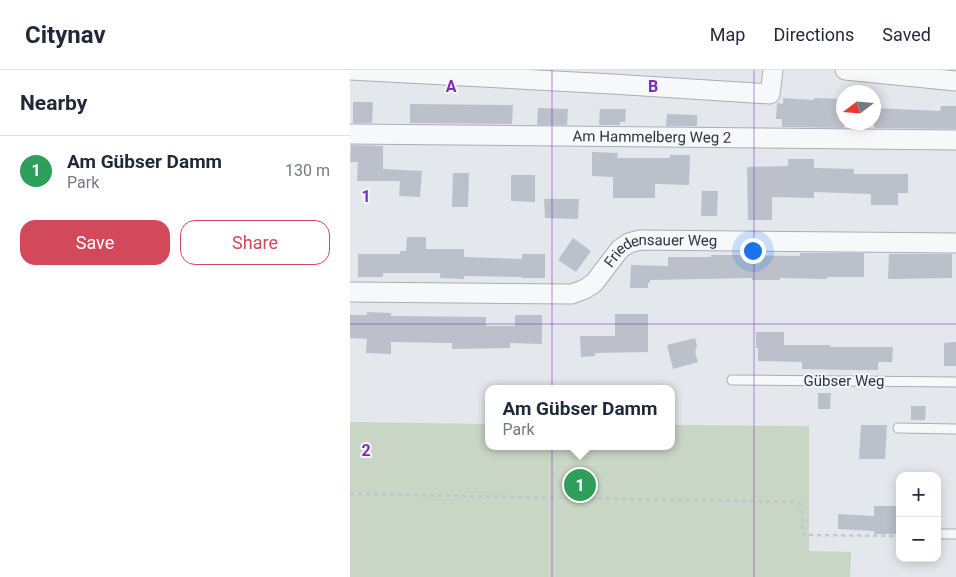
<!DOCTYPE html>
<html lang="en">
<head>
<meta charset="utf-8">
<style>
	:root { --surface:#fff; --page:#f2f2f3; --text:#1f2937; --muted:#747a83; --line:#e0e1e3; --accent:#d1495b }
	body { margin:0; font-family:Roboto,sans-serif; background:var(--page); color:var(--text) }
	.controls { position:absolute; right:15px; bottom:15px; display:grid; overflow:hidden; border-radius:10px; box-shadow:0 2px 12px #0003 }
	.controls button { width:45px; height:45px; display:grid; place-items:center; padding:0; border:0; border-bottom:1px solid var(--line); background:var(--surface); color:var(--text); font:25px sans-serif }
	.compass { position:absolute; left:486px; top:15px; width:45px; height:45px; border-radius:50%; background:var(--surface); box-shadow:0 2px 12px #0003; rotate:254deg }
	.you { position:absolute; left:402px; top:180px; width:18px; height:18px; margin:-12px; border:4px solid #fff; border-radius:50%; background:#1a73e8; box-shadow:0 0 0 8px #1a73e833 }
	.badge { display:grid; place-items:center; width:32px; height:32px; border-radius:50%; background:var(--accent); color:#fff; font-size:16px; font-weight:700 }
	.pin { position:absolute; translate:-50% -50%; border:2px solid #fff; box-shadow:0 1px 5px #0006 }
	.popup { position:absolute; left:135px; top:315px; width:190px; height:65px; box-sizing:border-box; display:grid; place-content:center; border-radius:10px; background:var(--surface); filter:drop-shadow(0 1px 4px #0005); font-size:16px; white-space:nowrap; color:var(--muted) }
	.popup b { font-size:19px; color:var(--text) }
	.popup::after { content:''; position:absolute; left:50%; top:100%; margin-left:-10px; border:10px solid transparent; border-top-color:var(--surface) }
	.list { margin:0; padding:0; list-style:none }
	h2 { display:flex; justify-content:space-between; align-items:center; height:65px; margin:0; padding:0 20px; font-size:21px }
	h2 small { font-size:16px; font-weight:400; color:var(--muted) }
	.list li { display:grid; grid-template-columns:32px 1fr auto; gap:15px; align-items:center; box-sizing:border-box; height:70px; padding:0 20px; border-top:1px solid var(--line) }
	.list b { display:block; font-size:19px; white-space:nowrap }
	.list p { margin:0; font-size:16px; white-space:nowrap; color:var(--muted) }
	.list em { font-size:16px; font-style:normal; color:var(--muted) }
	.actions { display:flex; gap:10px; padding:15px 20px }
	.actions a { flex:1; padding:11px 0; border:1px solid var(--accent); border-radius:15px; text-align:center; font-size:18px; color:var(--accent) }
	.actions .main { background:var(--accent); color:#fff }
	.map { position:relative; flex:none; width:606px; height:507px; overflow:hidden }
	header { display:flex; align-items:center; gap:30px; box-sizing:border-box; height:70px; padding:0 25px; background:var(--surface); border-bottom:1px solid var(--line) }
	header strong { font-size:24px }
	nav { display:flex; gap:28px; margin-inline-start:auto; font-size:18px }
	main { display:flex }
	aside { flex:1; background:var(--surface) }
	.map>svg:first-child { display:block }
	.green { fill:#c9d6c5 }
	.building { fill:#bbc0ca }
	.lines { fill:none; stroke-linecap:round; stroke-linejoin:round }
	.service-casing { stroke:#a9aeb7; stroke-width:11 }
	.minor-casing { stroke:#a9aeb7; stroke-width:21 }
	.path { stroke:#c2c5cb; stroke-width:2.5; stroke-dasharray:4 4; stroke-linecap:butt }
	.service { stroke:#f7f8fa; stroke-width:9 }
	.minor { stroke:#f7f8fa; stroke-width:19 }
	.grid { fill:none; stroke:#7b2cbf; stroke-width:1; stroke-opacity:0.55 }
	.labels { text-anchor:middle; stroke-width:4; stroke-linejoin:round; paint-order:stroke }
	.street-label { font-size:15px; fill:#2b3445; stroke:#f4f6f9 }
	.grid-label { font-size:16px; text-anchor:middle; font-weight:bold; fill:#7b2cbf; stroke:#f4f6f9; stroke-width:4; stroke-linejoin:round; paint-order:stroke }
</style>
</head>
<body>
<header>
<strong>Citynav</strong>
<nav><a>Map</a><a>Directions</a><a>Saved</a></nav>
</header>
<main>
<aside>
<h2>Nearby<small></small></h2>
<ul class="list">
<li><span class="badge" style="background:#2e9e5b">1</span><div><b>Am Gübser Damm</b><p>Park</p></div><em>130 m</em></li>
</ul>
<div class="actions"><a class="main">Save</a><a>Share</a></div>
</aside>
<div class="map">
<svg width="606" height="507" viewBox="0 0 606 507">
	<rect width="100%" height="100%" fill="#e4e7ec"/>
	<polygon class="green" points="0,352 139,354 139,376 321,376 321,355 459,356 459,481 501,482 500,507 0,507"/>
	<g class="building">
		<polygon points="433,28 464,30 464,28 494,29 494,58 432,57 432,49 426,49 427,33 433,34"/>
		<polygon points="3,32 23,32 22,53 3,53"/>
		<polygon points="60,34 163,35 162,54 60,53"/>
		<polygon points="591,36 606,36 606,59 524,58 524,38 590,41"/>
		<polygon points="188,38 218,39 217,55 187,55"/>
		<polygon points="250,39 276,39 275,52 270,52 270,55 249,55"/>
		<polygon points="317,44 347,45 347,56 316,56"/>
		<polygon points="1,75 33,76 33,99 72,101 70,127 49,126 50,111 7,111 8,92 0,92"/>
		<polygon points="242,82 268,83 267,88 320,88 320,85 340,85 339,115 305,114 305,128 263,128 263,107 242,106"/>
		<polygon points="438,89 464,89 464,98 504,99 504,104 558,104 558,123 548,123 548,135 521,135 521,124 464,122 464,128 422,127 422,150 398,150 397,97 438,96"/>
		<polygon points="103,103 119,103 118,137 102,137"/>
		<polygon points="161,105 185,105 185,132 161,131"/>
		<polygon points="352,121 368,121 367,146 351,146"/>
		<polygon points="194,129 229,129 228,149 195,148"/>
		<polygon points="57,167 76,167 76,179 114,179 114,187 172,189 172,184 195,184 195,208 172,208 172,207 114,206 114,209 90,208 90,203 33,203 33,207 8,207 8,184 50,184 50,181 56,181"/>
		<polygon points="223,168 241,181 226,202 208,190"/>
		<polygon points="450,183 514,183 514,207 477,207 477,209 430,208 430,210 402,210 402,208 300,210 300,213 298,213 298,218 280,218 281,195 318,196 318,187 361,187 361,185 385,185 450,186"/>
		<polygon points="539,184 602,184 602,208 538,209"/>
		<polygon points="17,242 41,243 41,246 136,247 136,256 165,256 165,245 192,245 192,274 160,273 160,278 102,279 102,273 41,272 41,284 16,283 17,269 0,268 0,245 17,245"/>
		<polygon points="265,244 298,244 298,282 245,283 245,286 231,287 230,266 265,266"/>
		<polygon points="406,262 434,262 434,275 480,275 480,277 543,277 542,292 528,292 528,300 500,300 452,299 452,292 408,291 408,278 406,278"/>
		<polygon points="345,268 347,275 345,282 348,292 323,299 317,275"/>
		<polygon points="606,272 606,296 594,296 594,273"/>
		<polygon points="468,323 481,323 480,339 468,339"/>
		<polygon points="561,336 576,336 575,350 561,350"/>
		<polygon points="511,355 537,355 535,389 509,389"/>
		<polygon points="524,436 547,436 548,464 524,464 524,461 488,459 488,444 524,446"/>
	</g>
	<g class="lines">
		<g class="service-casing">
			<g id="service">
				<polyline points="382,310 606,312"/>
				<polyline points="548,358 606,359"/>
				<polyline points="587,464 606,464"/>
			</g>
		</g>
		<g class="minor-casing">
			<g id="minor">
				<polyline points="0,0 262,14 420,24 423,0"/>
				<polyline points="495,0 606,11"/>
				<path id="s1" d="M 0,64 L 606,70"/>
				<path id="s2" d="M 0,222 L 222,224 L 235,219 L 244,213 L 270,179 L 279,173 L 290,170 L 606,173"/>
			</g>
		</g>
		<polyline class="path" points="0,424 444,432 450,434 452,439 453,465 550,466"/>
		<use href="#service" class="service"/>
		<use href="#minor" class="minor"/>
	</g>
	<path class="grid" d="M 202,0 L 202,507M 404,0 L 404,507M 0,254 L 606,254"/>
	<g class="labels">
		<g class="street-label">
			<text dy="5" stroke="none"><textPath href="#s1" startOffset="302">Am Hammelberg Weg 2</textPath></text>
			<text dy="5" stroke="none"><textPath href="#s2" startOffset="329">Friedensauer Weg</textPath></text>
			<text x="494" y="316">Gübser Weg</text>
		</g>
	</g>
	<g class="grid-label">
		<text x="101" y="22">A</text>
		<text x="303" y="22">B</text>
		<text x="16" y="132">1</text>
		<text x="16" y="386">2</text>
	</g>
</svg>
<div class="controls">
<button>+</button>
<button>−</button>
</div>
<svg class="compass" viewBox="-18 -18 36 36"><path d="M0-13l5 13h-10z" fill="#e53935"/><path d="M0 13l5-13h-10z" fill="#747a83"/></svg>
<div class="you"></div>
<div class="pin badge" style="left:230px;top:415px;background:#2e9e5b">1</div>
<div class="popup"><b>Am Gübser Damm</b>Park</div>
</div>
</main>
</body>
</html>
